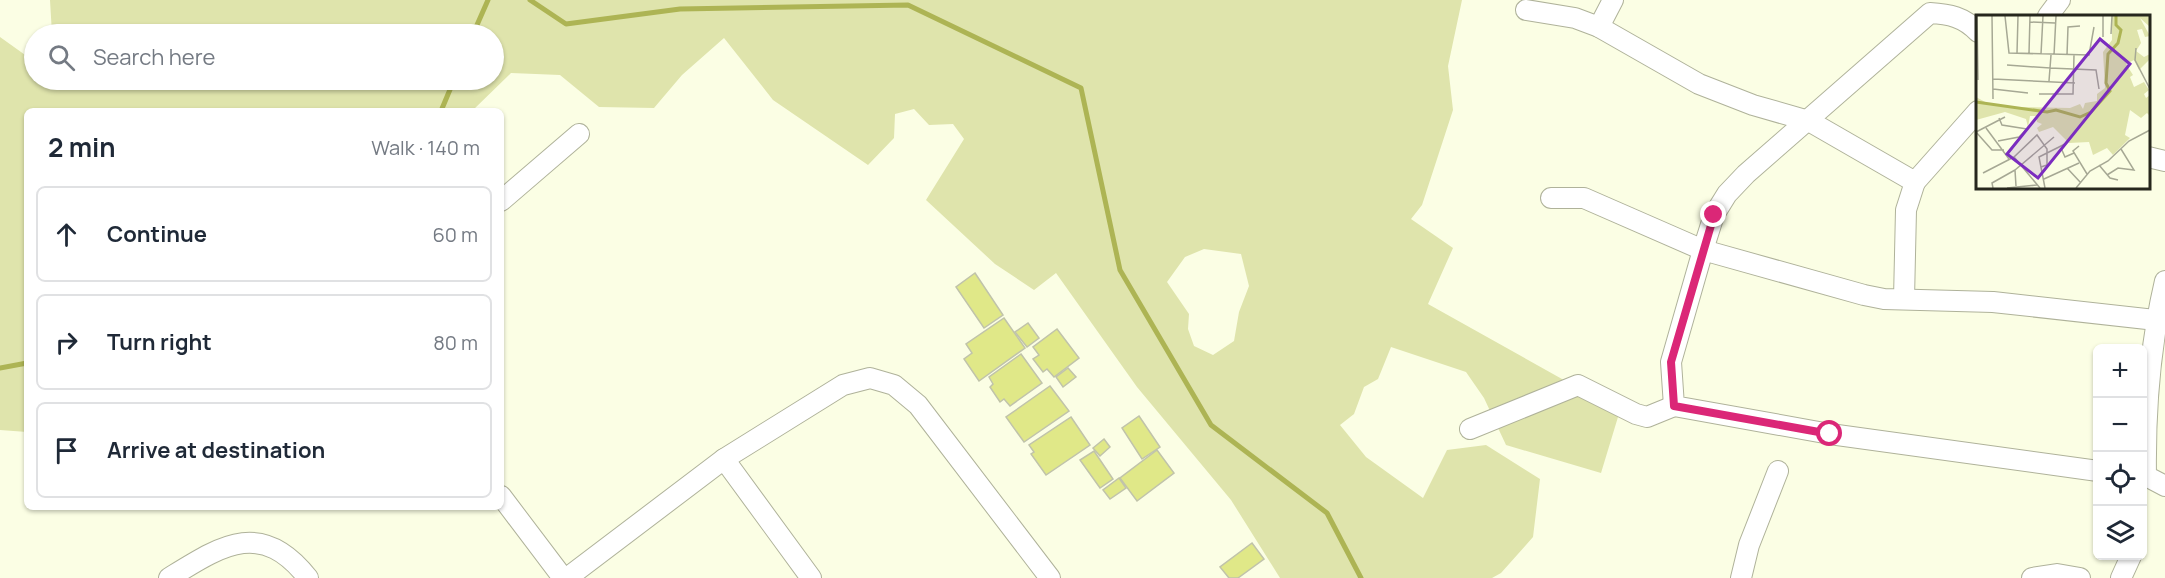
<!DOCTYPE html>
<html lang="en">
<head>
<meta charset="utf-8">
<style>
	:root { --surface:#fff; --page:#f6f6f7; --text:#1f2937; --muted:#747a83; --line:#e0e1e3 }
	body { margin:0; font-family:Manrope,sans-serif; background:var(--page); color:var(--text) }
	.controls { position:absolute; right:18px; bottom:18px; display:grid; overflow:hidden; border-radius:9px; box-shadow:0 2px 4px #0004 }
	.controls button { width:54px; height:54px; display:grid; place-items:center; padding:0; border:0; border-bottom:2px solid var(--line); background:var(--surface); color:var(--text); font:30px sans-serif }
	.stop { position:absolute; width:18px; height:18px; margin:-14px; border:4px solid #db2777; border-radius:50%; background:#fff }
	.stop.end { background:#db2777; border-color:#fff; box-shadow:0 2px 6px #0008 }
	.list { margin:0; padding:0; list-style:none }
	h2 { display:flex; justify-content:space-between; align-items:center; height:78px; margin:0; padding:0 24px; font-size:26px }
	h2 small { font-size:20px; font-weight:400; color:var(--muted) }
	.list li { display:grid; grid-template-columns:39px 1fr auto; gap:18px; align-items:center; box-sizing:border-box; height:96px; margin:0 12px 12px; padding:0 12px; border:2px solid var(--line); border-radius:9px }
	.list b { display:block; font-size:22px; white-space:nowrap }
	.list em { font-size:20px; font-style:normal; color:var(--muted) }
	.icon { flex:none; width:33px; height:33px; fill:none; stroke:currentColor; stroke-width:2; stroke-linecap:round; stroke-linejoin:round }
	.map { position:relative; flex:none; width:2165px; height:578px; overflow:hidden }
	.search { position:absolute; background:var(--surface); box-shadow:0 2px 4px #0004; left:24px; top:24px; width:480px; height:66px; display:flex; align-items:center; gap:15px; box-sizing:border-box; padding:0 21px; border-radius:33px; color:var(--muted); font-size:22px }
	.panel { position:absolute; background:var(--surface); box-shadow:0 2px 4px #0004; left:24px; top:108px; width:480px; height:402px; border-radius:9px }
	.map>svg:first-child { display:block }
	.green { fill:#dfe4ac; fill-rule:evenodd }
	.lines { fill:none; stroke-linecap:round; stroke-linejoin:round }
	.stream { stroke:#adb454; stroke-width:5 }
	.building { fill:#e0e888; stroke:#c0c3aa; stroke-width:1.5 }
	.street-casing { stroke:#afb29a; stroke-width:22 }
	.street { stroke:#fff; stroke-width:20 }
	.route { stroke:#db2777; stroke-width:8 }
	.inset-river { fill:none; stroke:#adb454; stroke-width:3 }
	.inset-road { fill:none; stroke:#a6a894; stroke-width:1.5 }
	.view { fill:#7b2cbf; fill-opacity:0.15; stroke:#7b2cbf; stroke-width:3 }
	.inset-edge { fill:none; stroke:#26271d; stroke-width:3 }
</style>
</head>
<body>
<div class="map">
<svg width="2165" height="578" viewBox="0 0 2165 578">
	<rect width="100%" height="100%" fill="#fbfee4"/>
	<path class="green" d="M 50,0 L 1462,0 L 1448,66 L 1453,110 L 1422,205 L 1411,219 L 1453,248 L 1428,304 L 1562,379 L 1618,417 L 1601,473 L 1506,445 L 1484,398 L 1466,372 L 1391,347 L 1378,379 L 1364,387 L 1354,414 L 1340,425 L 1366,457 L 1423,498 L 1447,450 L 1486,445 L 1540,479 L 1533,537 L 1501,573 L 1492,578 L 1280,578 L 1231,500 L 1137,387 L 1056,273 L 1034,290 L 995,264 L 926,200 L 964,139 L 953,124 L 929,125 L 914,109 L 895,114 L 894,138 L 868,165 L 773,100 L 724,38 L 682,75 L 654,108 L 599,107 L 560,75 L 511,73 L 472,111 L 27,111 L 27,432 L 0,430 L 0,37 L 28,57 L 34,55 L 34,80 L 494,80 L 494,34 L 52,34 ZM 1204,249 L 1241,254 L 1249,286 L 1239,312 L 1234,341 L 1213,355 L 1194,346 L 1188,329 L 1189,314 L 1167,282 L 1185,257 Z"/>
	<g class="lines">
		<g class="stream">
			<polyline points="530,0 566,24 680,9 908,5 1081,88 1120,270 1211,425 1327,513 1361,578"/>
			<polyline points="473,34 488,0"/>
			<polyline points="441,111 454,80"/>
			<polyline points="0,368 27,363"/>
		</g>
	</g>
	<g class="building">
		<polygon points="975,273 1003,315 984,328 956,287"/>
		<polygon points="1004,318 1025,348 979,381 964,359 972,353 966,344"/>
		<polygon points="1028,323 1039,338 1027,347 1015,332"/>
		<polygon points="1057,329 1079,358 1054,377 1047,369 1043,372 1033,359 1039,355 1033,347"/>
		<polygon points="1021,354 1042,383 1010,406 1004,399 1000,402 990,387 993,384 989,377"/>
		<polygon points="1068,368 1076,377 1063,387 1056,377"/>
		<polygon points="1050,386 1069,411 1024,442 1006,417"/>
		<polygon points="1139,416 1160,447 1142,459 1122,428"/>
		<polygon points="1071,417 1090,445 1046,475 1031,454 1034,452 1029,445"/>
		<polygon points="1104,439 1110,447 1100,456 1093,448"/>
		<polygon points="1157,450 1174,473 1137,501 1120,478"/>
		<polygon points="1094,451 1113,479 1100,488 1080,460"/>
		<polygon points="1119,478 1126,488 1110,499 1103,490"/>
		<polygon points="1252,543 1264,559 1238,578 1229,578 1220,567"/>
	</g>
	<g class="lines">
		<g class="street-casing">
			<g id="street">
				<polyline points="1526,10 1575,18 1599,27 1699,84 1753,105 1809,121 1915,182 1978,111"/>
				<polyline points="2048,16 2060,0"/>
				<polyline points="1599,27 1613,0"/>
				<path d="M 1978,32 C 1964,17 1949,14 1930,13 L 1746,174 L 1727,194 L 1714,215 L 1703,250 L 1671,362 L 1674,406 L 1830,434 L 2098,471"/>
				<polyline points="2148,157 2165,161"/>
				<polyline points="1551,198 1584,198 1703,250 1864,295 1884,299 1993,302 2165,321"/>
				<polyline points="501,201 579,134"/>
				<path d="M 2165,281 C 2150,345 2145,410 2146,476 L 2165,486"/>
				<polyline points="1904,299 1906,210 1915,182"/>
				<polyline points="1470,429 1578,385 1636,414 1647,417 1674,406"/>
				<polyline points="724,459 811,578"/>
				<polyline points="501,496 563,578"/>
				<path d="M 169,578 C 221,546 261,518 308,578"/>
				<polyline points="567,578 724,459 843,385 870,378 894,385 918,405 1050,578"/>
				<polyline points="1741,578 1749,545 1778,471"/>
				<polyline points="2032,578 2057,574 2080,578"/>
				<polyline points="2121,578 2131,556"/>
			</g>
		</g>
		<use href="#street" class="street"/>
	</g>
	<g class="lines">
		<polyline class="route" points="1714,215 1671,362 1674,406 1830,434"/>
	</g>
	<g transform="translate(1976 15)">
		<rect width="174" height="174" fill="#fbfee4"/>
		<path d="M 136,1 L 174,1 L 174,12 L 164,3 L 174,21 L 169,22 L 166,14 L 161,15 L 165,28 L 160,36 L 168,42 L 174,39 L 174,44 L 163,55 L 158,45 L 150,49 L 157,60 L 154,62 L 158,72 L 168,67 L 173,75 L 168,79 L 170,83 L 174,80 L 174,101 L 171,98 L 165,103 L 154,95 L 149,120 L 154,123 L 137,140 L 131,133 L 117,140 L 113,127 L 93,128 L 77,112 L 63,117 L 61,113 L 66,109 L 61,107 L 60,101 L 54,101 L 52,112 L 50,104 L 29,97 L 0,105 L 0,82 L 11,88 L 40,92 L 94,93 L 104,89 L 107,94 L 109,88 L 121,86 L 121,79 L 129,73 L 127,37 L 136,25 Z" fill="#dfe4ac"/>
		<path class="inset-river" d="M 0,87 L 71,97 L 80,95 L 104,102 L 115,97 L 134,76 L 130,68 L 132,39 L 142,28 L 145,15 L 140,10 L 140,1"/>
		<path class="inset-road" d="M 1,1 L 2,65M 16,1 L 17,84M 29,1 L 33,38 L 113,40 L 118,12M 54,7 L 79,8M 135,19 L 136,1M 127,22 L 127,1M 160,33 L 159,45 L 174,74M 41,38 L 42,1M 53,38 L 54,1M 65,39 L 67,1M 78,40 L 80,1M 91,40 L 92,12 L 104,11M 31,50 L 74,53 L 75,40M 17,64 L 99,68M 73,66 L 74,53 L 120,55 L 123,74M 17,74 L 52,78M 63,79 L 97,79 L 98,40M 10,113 L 33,144M 0,117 L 16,135 L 28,135M 0,117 L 29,102M 22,126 L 43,122 L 51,114 L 26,110 L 23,103M 103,131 L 97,136 L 111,159M 85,133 L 89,142 L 98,138M 38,142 L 61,120 L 71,134 L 71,150 L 65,152M 123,150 L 134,163 L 142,165M 91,153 L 105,168M 7,158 L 38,142 L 64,173M 131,160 L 142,153 L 158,155 L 145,134M 68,164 L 103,148M 40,171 L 39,155 L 78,122M 17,173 L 16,168 L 39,155M 31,173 L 61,170M 69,173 L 63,142 L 89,129M 100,173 L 114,156 L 132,146 L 153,126 L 174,115"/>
		<path class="view" d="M 124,24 L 154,49 L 62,163 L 31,139 Z"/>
		<rect width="174" height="174" class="inset-edge"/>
	</g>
</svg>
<div class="controls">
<button>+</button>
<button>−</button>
<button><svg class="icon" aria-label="locate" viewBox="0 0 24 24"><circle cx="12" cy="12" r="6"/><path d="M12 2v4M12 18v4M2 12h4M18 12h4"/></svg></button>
<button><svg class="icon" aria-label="layers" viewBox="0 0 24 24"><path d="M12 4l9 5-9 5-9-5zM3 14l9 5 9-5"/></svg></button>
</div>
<div class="stop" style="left:1830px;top:434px"></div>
<div class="stop end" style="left:1714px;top:215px"></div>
<div class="search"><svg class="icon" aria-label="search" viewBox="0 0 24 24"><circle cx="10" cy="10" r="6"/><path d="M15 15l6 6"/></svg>Search here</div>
<section class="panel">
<h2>2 min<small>Walk · 140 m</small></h2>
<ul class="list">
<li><svg class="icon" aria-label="ahead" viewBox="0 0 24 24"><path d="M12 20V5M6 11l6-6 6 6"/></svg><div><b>Continue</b></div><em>60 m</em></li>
<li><svg class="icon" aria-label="right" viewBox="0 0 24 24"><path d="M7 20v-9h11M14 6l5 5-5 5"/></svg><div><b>Turn right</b></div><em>80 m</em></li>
<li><svg class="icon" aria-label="arrive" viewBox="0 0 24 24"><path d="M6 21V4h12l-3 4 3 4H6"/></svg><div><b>Arrive at destination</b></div></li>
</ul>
</section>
</div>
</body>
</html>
